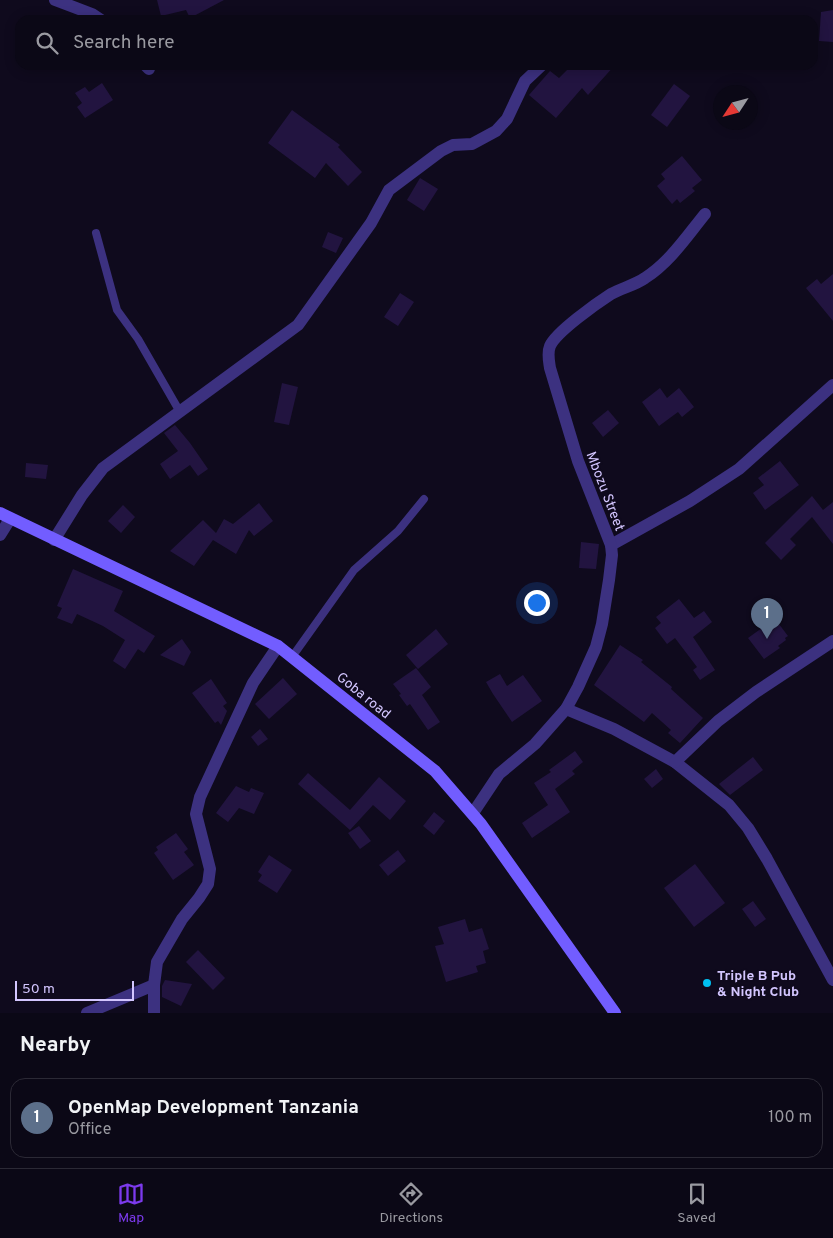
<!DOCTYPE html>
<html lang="en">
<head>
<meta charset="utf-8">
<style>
	:root { --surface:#0b0816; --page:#14111f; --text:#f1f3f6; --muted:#9a9aa1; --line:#2b2935; --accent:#7c3aed }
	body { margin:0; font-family:Overpass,sans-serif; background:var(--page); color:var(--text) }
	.compass { position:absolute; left:713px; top:85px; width:45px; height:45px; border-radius:50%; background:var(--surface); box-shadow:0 2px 12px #0003; rotate:234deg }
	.scale { position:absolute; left:15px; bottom:12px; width:119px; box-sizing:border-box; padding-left:5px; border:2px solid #d3c6ff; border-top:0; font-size:14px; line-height:18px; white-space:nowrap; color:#d3c6ff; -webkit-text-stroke:4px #0f0a1d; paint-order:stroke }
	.you { position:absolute; left:536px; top:602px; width:18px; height:18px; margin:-12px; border:4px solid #fff; border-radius:50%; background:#1a73e8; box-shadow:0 0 0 8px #1a73e833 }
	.badge { display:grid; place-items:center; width:32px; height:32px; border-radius:50%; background:var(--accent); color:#fff; font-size:16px; font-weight:700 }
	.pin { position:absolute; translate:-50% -41px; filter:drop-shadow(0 1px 2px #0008) }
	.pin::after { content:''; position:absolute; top:26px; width:18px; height:15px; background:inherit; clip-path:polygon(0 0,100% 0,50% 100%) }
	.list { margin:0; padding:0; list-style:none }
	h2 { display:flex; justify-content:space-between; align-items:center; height:65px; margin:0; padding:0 20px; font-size:21px }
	h2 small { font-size:16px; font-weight:400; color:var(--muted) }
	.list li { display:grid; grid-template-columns:32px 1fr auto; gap:15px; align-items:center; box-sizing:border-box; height:80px; margin:0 10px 10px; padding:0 10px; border:1px solid var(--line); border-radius:15px }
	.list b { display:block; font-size:19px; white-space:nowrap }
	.list p { margin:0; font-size:16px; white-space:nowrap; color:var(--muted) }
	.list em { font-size:16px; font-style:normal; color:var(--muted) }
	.icon { flex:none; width:28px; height:28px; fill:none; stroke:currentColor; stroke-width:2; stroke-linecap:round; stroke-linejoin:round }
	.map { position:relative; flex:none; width:833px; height:1013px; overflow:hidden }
	.search { position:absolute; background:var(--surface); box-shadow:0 2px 12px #0003; left:15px; right:15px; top:15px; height:55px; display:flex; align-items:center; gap:12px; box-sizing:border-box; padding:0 18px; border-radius:15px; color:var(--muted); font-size:19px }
	.sheet { height:155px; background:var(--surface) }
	nav { display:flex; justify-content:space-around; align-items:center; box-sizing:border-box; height:70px; border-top:1px solid var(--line); background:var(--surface); font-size:14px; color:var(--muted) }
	nav a { display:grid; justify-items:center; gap:2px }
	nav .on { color:var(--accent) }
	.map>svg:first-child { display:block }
	.building { fill:#221440 }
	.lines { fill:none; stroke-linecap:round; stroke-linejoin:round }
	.lane { stroke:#3c3180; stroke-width:8 }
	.street { stroke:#3c3180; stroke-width:12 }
	.secondary { stroke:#725dff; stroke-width:12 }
	.poi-dot { fill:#00c0f1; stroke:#0f0a1d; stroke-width:2 }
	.labels { text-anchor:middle; stroke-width:4; stroke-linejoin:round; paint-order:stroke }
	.street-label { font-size:14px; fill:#d3c6ff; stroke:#0f0a1d }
	.poi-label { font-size:14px; font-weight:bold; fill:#d3c6ff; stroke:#0f0a1d; text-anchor:start }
</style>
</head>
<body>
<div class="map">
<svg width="833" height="1013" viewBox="0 0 833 1013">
	<rect width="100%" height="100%" fill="#0f0a1d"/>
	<g class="building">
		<polygon points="157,0 224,0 190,18 186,10 161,16"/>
		<polygon points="833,10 833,42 819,41 821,12"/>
		<polygon points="572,65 615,65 588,95 582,88 556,118 529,95 550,71 559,78"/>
		<polygon points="102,83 113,100 85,118 77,107 82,103 75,93 85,87 89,92"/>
		<polygon points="674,84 690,96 667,127 651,115"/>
		<polygon points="292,110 340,145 338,147 362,172 348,186 326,163 315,178 268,143"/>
		<polygon points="682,156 702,180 692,188 695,191 680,203 677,199 672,204 657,186 665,179 661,174"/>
		<polygon points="420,178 438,189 424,211 407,200"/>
		<polygon points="328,232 343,238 336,253 322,247"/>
		<polygon points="833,274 833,321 806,288 817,279 821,284"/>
		<polygon points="400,293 414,302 398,326 384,317"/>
		<polygon points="282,383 298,387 289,425 274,422"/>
		<polygon points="660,388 667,398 679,388 694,407 682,417 678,412 659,426 642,402"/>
		<polygon points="608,410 619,423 603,437 592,423"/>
		<polygon points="175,425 190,443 208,469 198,476 190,465 170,479 160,464 178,451 164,433"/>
		<polygon points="780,461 799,485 765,510 753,493 764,485 758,478"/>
		<polygon points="26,463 48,465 46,479 25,477"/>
		<polygon points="812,496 823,510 833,502 833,544 812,517 790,539 796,545 781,560 765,543"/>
		<polygon points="259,503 273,521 254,536 249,530 236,554 213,540 194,566 170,551 203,520 216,533 224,519 233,524"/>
		<polygon points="123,505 135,517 121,533 108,521"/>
		<polygon points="581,542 599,544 596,569 579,568"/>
		<polygon points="73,569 123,591 114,611 155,636 144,653 138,649 125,669 113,661 125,640 103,626 77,614 72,624 57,618 62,608 57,606"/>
		<polygon points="679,599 694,618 704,611 712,622 693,637 715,670 700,680 693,670 697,667 675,638 667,644 655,628 661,623 656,617"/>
		<polygon points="773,620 777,626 779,624 788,636 785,638 786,640 778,646 780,648 764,659 748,638"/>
		<polygon points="436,629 448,644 418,669 406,655"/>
		<polygon points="182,639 191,652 184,666 160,655"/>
		<polygon points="620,645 643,660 641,662 672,687 671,689 703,718 680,743 668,733 671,730 652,713 644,722 594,685"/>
		<polygon points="416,668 431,687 422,695 440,722 428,730 410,704 407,706 399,695 401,694 393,684"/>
		<polygon points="500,674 507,686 523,675 542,701 512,722 493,694 486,682"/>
		<polygon points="283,678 297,694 269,719 255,704"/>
		<polygon points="211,679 227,703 223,706 227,711 221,725 218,721 215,723 192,693"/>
		<polygon points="260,729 268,739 258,746 251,737"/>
		<polygon points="575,751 583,762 572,771 575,774 555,789 570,812 532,838 522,823 548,805 534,783 551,772 549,770"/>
		<polygon points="753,757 763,770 730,795 719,784"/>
		<polygon points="656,769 663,779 652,788 644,779"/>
		<polygon points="308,773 350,810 379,777 406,801 390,820 373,805 350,830 298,784"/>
		<polygon points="236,786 249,792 251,788 264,793 254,814 239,808 228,822 216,813"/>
		<polygon points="434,812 445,821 434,835 423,826"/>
		<polygon points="359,826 371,841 360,849 348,833"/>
		<polygon points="176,833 188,849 184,852 194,865 173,880 154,853 158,850 156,847"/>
		<polygon points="398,850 406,861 388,876 379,865"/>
		<polygon points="269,855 292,870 277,893 258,881 262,875 258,872"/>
		<polygon points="695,864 725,903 694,927 664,888"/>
		<polygon points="753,901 766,919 755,927 742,909"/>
		<polygon points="465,919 469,932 482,928 489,949 483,951 486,963 476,966 478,972 446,982 435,946 444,944 438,927"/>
		<polygon points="198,950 225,978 213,990 186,962"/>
		<polygon points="165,980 192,984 181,1006 162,997 162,986"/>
	</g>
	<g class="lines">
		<g class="lane">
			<polyline points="96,233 117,310 138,339 180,412"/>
			<polyline points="292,657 354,570 398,531 424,499"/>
		</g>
		<g class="street">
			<polyline points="55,0 92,14 101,20"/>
			<polyline points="145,65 149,69"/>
			<polyline points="0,535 10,519"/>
			<polyline points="54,540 82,495 103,468 298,325 371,223 389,190 441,151 453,145 472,144 496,131 507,119 525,81 542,65"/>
			<polyline points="611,545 690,501 739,469 833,385"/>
			<polyline points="566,709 614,729 675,762 729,805 748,828 767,859 833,980"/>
			<polyline points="675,762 718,721 756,692 833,641"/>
			<path d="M 473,813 L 499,774 L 535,744 L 566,709 L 578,687 L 596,647 L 602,624 L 609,580 L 612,555 L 611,545 L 578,461 L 550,368 C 549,361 547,353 550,346 C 556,332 597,303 611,294 C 622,288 635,285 645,278 C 670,262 687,236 705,214"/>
			<polyline points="87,1013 154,985"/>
			<polyline points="154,1013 154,985 157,962 182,919 199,898 208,884 210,869 196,814 200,797 253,683 278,646"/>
		</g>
		<polyline class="secondary" points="0,513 278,646 435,771 481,824 615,1013"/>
	</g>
	<circle class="poi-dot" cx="707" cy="983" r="5"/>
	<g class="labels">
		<g class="street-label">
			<text transform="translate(606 491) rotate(69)" y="5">Mbozu Street</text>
			<text transform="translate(364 695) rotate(39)" y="5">Goba road</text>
		</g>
		<g class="poi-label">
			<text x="717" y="980">Triple B Pub<tspan x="717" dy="16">&amp; Night Club</tspan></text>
		</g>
	</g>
</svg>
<svg class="compass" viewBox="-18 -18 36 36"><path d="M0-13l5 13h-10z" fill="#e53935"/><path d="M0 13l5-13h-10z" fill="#9a9aa1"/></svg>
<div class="scale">50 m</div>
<div class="you"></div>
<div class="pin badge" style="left:767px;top:639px;background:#5c6f8a">1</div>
<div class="search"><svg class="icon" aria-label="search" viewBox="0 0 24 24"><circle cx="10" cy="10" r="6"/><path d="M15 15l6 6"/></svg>Search here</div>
</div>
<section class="sheet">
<h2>Nearby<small></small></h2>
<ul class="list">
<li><span class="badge" style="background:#5c6f8a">1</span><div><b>OpenMap Development Tanzania</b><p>Office</p></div><em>100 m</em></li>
</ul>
</section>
<nav>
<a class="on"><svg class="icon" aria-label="map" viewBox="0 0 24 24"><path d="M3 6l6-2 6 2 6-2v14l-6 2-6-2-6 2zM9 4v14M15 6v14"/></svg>Map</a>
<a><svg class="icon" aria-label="directions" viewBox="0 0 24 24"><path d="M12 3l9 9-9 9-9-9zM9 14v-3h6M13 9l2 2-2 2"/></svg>Directions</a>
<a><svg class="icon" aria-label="saved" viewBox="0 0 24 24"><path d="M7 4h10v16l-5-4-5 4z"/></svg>Saved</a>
</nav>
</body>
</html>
